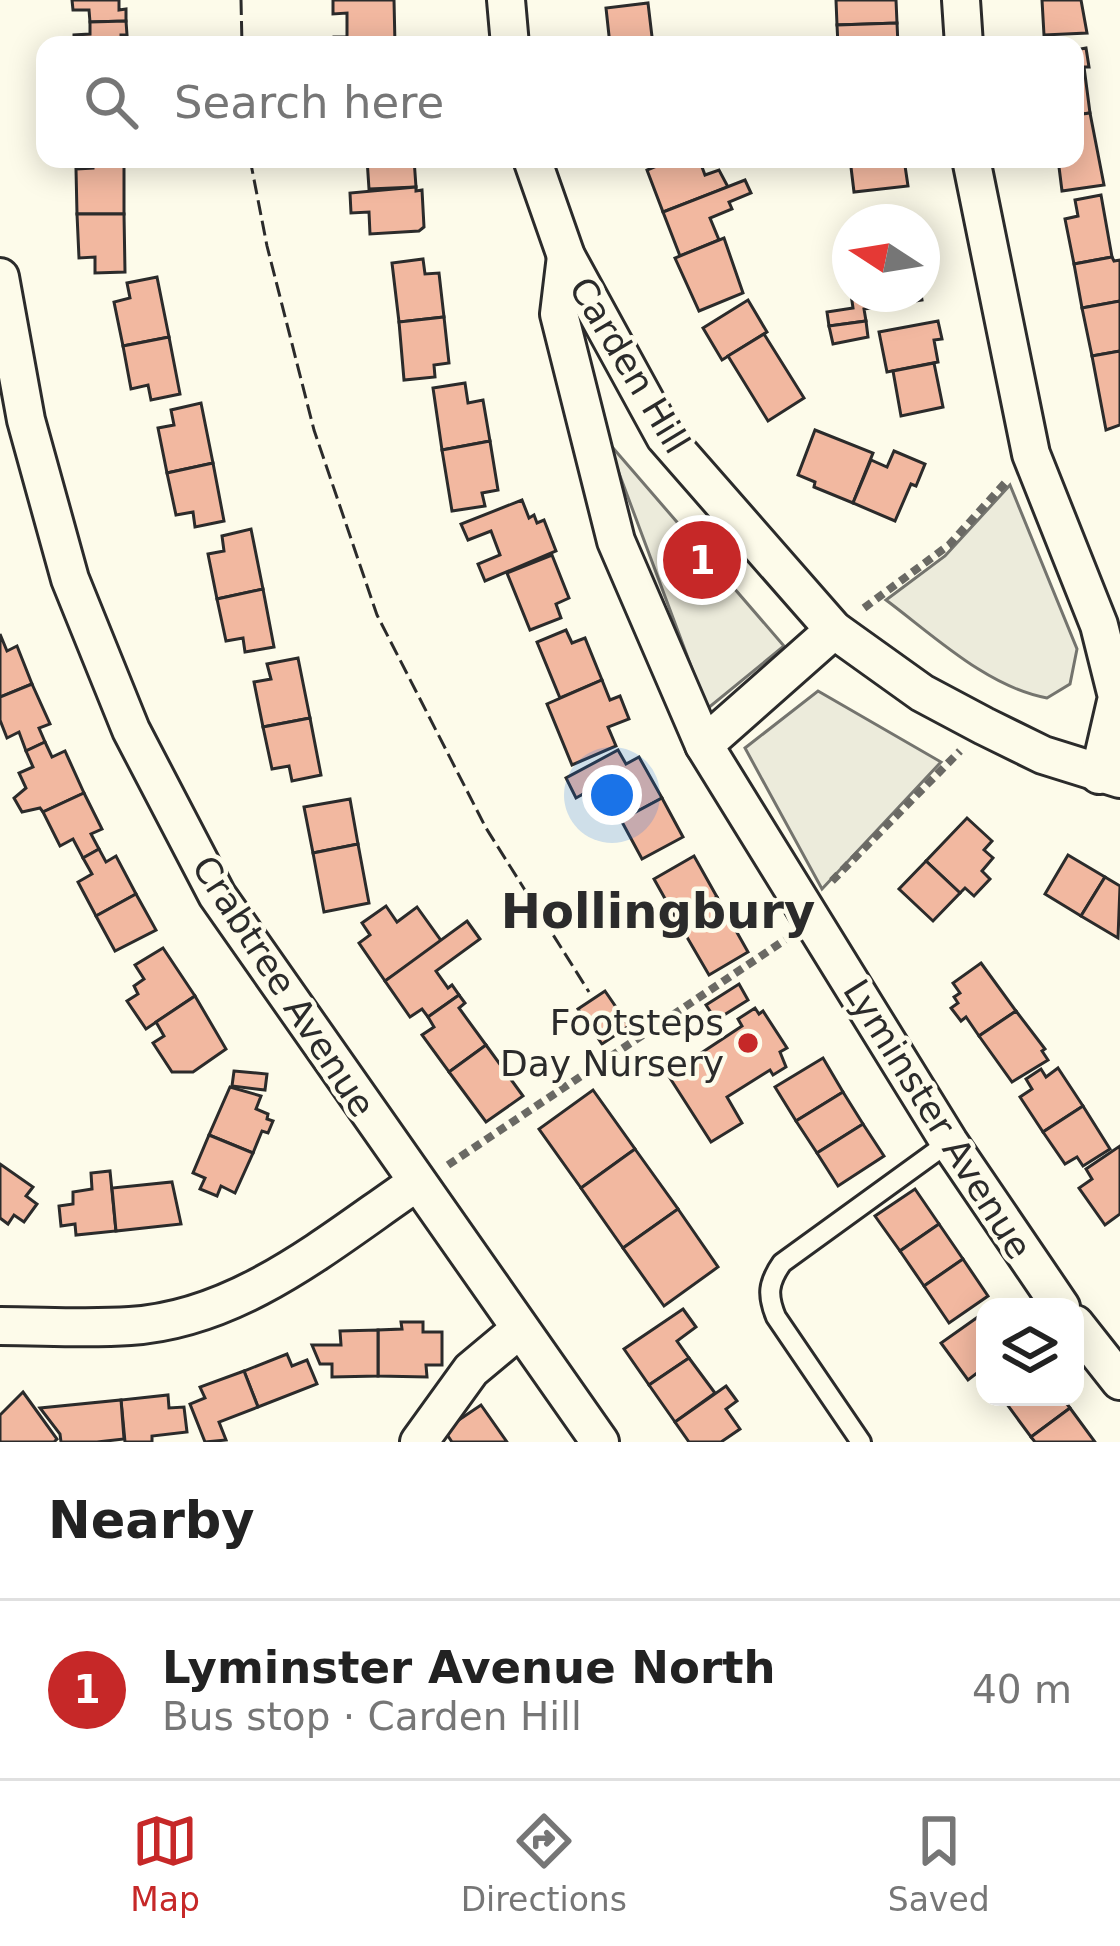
<!DOCTYPE html>
<html lang="en">
<head>
<meta charset="utf-8">
<style>
	:root { --surface:#fff; --page:#f6f6f6; --text:#222; --muted:#767676; --line:#e0e0e0; --accent:#c62828 }
	body { margin:0; font-family:"DejaVu Sans",sans-serif; background:var(--page); color:var(--text) }
	.controls { position:absolute; right:36px; bottom:36px; display:grid; overflow:hidden; border-radius:24px; box-shadow:0 6px 30px #0003 }
	.controls button { width:108px; height:108px; display:grid; place-items:center; padding:0; border:0; border-bottom:3px solid var(--line); background:var(--surface); color:var(--text); font:60px sans-serif }
	.compass { position:absolute; left:832px; top:204px; width:108px; height:108px; border-radius:50%; background:var(--surface); box-shadow:0 6px 30px #0003; rotate:282deg }
	.you { position:absolute; left:612px; top:795px; width:42px; height:42px; margin:-30px; border:9px solid #fff; border-radius:50%; background:#1a73e8; box-shadow:0 0 0 18px #1a73e833 }
	.badge { display:grid; place-items:center; width:78px; height:78px; border-radius:50%; background:var(--accent); color:#fff; font-size:39px; font-weight:700 }
	.pin { position:absolute; translate:-50% -50%; border:6px solid #fff; box-shadow:0 3px 12px #0006 }
	.list { margin:0; padding:0; list-style:none }
	h2 { display:flex; justify-content:space-between; align-items:center; height:156px; margin:0; padding:0 48px; font-size:51px }
	h2 small { font-size:39px; font-weight:400; color:var(--muted) }
	.list li { display:grid; grid-template-columns:78px 1fr auto; gap:36px; align-items:center; box-sizing:border-box; height:180px; padding:0 48px; border-top:3px solid var(--line) }
	.list b { display:block; font-size:45px; white-space:nowrap }
	.list p { margin:0; font-size:39px; white-space:nowrap; color:var(--muted) }
	.list em { font-size:39px; font-style:normal; color:var(--muted) }
	.icon { flex:none; width:66px; height:66px; fill:none; stroke:currentColor; stroke-width:2; stroke-linecap:round; stroke-linejoin:round }
	.map { position:relative; flex:none; width:1120px; height:1442px; overflow:hidden }
	.search { position:absolute; background:var(--surface); box-shadow:0 6px 30px #0003; left:36px; right:36px; top:36px; height:132px; display:flex; align-items:center; gap:30px; box-sizing:border-box; padding:0 42px; border-radius:24px; color:var(--muted); font-size:45px }
	.sheet { height:336px; background:var(--surface) }
	nav { display:flex; justify-content:space-around; align-items:center; box-sizing:border-box; height:168px; border-top:3px solid var(--line); background:var(--surface); font-size:33px; color:var(--muted) }
	nav a { display:grid; justify-items:center; gap:6px }
	nav .on { color:var(--accent) }
	.map>svg:first-child { display:block }
	.green { fill:#ecebdb; stroke:#74746e; stroke-width:3 }
	.building { fill:#f2b8a0; stroke:#2b2b2b; stroke-width:3 }
	.lines { fill:none; stroke-linecap:round; stroke-linejoin:round }
	.service-casing { stroke:#2b2b2b; stroke-width:24 }
	.minor-casing { stroke:#2b2b2b; stroke-width:42 }
	.path { stroke:#6a6964; stroke-width:8; stroke-dasharray:9 6; stroke-linecap:butt }
	.service { stroke:#fdfbea; stroke-width:18 }
	.minor { stroke:#fdfbea; stroke-width:36 }
	.fence { stroke:#2b2b2b; stroke-width:3; stroke-dasharray:15 6; stroke-linecap:butt }
	.poi-dot { fill:#c62828; stroke:#fdfbea; stroke-width:4.5 }
	.labels { text-anchor:middle; stroke-width:9; stroke-linejoin:round; paint-order:stroke }
	.street-label { font-size:36px; fill:#2b2b2b; stroke:#fdfbea }
	.poi-label { font-size:36px; fill:#2b2b2b; stroke:#fdfbea; text-anchor:end }
	.district-label { font-size:48px; font-weight:bold; fill:#2b2b2b; stroke:#fdfbea }
</style>
</head>
<body>
<div class="map">
<svg width="1120" height="1442" viewBox="0 0 1120 1442">
	<rect width="100%" height="100%" fill="#fdfbea"/>
	<g class="green">
		<polygon points="607,441 784,646 707,709"/>
		<path d="M 1010,485 L 1077,649 L 1070,684 L 1047,698 C 987,687 933,635 886,600 L 945,556 Z"/>
		<polygon points="818,691 941,762 822,889 745,748"/>
	</g>
	<g class="building">
		<polygon points="72,0 119,0 119,10 126,9 126,21 90,22 89,10 73,10"/>
		<polygon points="333,0 394,0 395,45 334,45 334,37 347,37 347,13 333,14"/>
		<polygon points="836,0 896,0 897,23 837,25"/>
		<polygon points="1042,0 1081,0 1087,33 1044,35"/>
		<polygon points="648,3 653,45 610,45 606,8"/>
		<polygon points="126,21 127,35 121,35 121,45 74,45 74,35 90,34 90,22"/>
		<polygon points="897,23 898,45 838,45 837,25"/>
		<polygon points="1086,48 1089,67 1084,67 1090,113 1075,115 1075,50"/>
		<polygon points="1090,113 1104,185 1062,191 1058,159 1075,159 1075,115"/>
		<polygon points="93,159 124,159 124,214 77,214 76,169 93,168"/>
		<polygon points="367,159 414,159 416,187 369,189"/>
		<polygon points="673,159 699,159 705,175 719,170 728,187 663,212 647,170"/>
		<polygon points="850,159 904,159 908,186 854,192"/>
		<polygon points="745,180 751,193 729,202 732,209 710,218 719,240 680,256 663,212"/>
		<polygon points="416,187 416,191 422,190 424,227 419,231 370,234 369,212 351,213 350,193"/>
		<polygon points="1101,195 1112,257 1074,264 1065,219 1078,216 1075,200"/>
		<polygon points="77,214 124,214 125,272 95,273 95,257 79,258"/>
		<polygon points="724,238 743,293 699,311 675,258"/>
		<polygon points="1112,257 1114,261 1120,260 1120,301 1082,308 1074,264"/>
		<polygon points="423,259 425,274 439,273 444,317 399,322 392,263"/>
		<polygon points="157,277 169,337 123,346 114,302 130,298 127,283"/>
		<polygon points="851,294 921,294 922,300 864,309 866,321 829,326 827,312 853,308"/>
		<polygon points="748,300 767,332 722,360 703,328"/>
		<polygon points="1120,301 1120,351 1092,356 1082,308"/>
		<polygon points="444,317 449,363 434,365 435,377 404,380 399,322"/>
		<polygon points="866,321 868,337 833,344 829,326"/>
		<polygon points="938,321 942,339 934,340 938,362 887,372 879,332"/>
		<polygon points="764,334 804,398 768,421 728,356"/>
		<polygon points="169,337 180,394 151,400 148,385 131,389 123,346"/>
		<polygon points="1120,351 1120,425 1106,430 1092,356"/>
		<polygon points="934,363 943,407 901,416 893,371"/>
		<polygon points="465,383 468,403 483,400 490,441 442,450 433,388"/>
		<polygon points="201,403 213,463 167,473 158,428 174,425 171,410"/>
		<polygon points="815,430 873,453 853,503 814,487 815,482 798,475"/>
		<polygon points="490,441 498,490 482,493 485,506 452,511 442,450"/>
		<polygon points="894,451 925,464 916,486 911,484 895,521 853,503 871,460 887,467"/>
		<polygon points="213,463 224,521 195,527 193,512 176,515 167,473"/>
		<polygon points="522,500 529,518 534,515 537,523 544,520 556,551 485,581 478,564 500,555 491,531 468,540 461,524"/>
		<polygon points="251,529 263,589 217,599 208,554 224,551 222,536"/>
		<polygon points="552,555 569,598 556,604 561,618 530,630 507,573"/>
		<polygon points="263,589 274,647 245,652 243,638 226,641 217,599"/>
		<polygon points="566,630 572,643 585,638 602,680 560,698 537,642"/>
		<polygon points="0,634 7,651 17,646 32,684 0,697"/>
		<polygon points="298,658 310,718 263,727 254,682 271,679 267,664"/>
		<polygon points="602,680 610,700 620,696 629,719 608,727 616,746 572,765 547,704"/>
		<polygon points="32,684 50,724 39,728 45,742 26,751 19,732 7,738 0,720 0,697"/>
		<polygon points="310,718 321,775 292,781 289,766 272,769 263,727"/>
		<polygon points="45,742 52,757 65,751 84,793 43,812 40,808 22,812 14,798 26,788 19,773 33,767 26,751"/>
		<polygon points="618,750 626,764 639,757 662,798 621,820 601,784 576,798 566,778"/>
		<polygon points="84,793 102,829 91,834 99,849 83,858 73,839 60,846 43,812"/>
		<polygon points="662,798 683,837 642,859 621,820"/>
		<polygon points="350,799 358,844 313,853 304,807"/>
		<polygon points="967,818 992,841 984,850 993,858 982,871 990,879 974,896 965,888 960,893 926,861"/>
		<polygon points="358,844 369,903 324,912 313,853"/>
		<polygon points="99,849 106,862 116,856 136,894 96,916 78,882 92,874 83,858"/>
		<polygon points="1068,855 1105,877 1081,916 1045,894"/>
		<polygon points="694,856 717,897 677,920 654,879"/>
		<polygon points="926,861 960,893 933,921 899,889"/>
		<polygon points="1105,877 1120,886 1118,938 1081,916"/>
		<polygon points="136,894 156,930 115,951 96,916"/>
		<polygon points="717,897 748,952 709,975 677,920"/>
		<polygon points="386,906 397,922 417,907 442,942 385,981 359,943 370,935 362,923"/>
		<polygon points="467,921 480,939 436,971 448,988 452,985 459,995 428,1017 422,1009 410,1017 385,981"/>
		<polygon points="163,948 195,996 146,1029 127,1001 138,994 134,986 144,979 135,965"/>
		<polygon points="981,963 1016,1011 979,1036 966,1017 961,1021 951,1008 958,1003 954,997 960,993 953,983"/>
		<polygon points="739,984 748,1000 716,1020 706,1005"/>
		<polygon points="605,991 629,1026 602,1044 578,1009"/>
		<polygon points="459,995 465,1003 459,1008 486,1045 449,1072 422,1035 434,1027 428,1017"/>
		<polygon points="195,996 226,1049 193,1072 172,1072 153,1043 164,1036 156,1022"/>
		<polygon points="755,1008 759,1014 763,1011 787,1048 780,1052 786,1067 773,1075 770,1070 727,1097 742,1123 711,1142 668,1075 742,1026 738,1019"/>
		<polygon points="1016,1011 1045,1049 1042,1051 1048,1060 1012,1082 979,1036"/>
		<polygon points="486,1045 523,1096 486,1122 449,1072"/>
		<polygon points="823,1058 843,1092 796,1121 775,1087"/>
		<polygon points="1058,1068 1083,1106 1043,1132 1020,1097 1032,1089 1026,1079 1041,1069 1046,1077"/>
		<polygon points="234,1071 267,1074 265,1090 232,1086"/>
		<polygon points="230,1087 261,1096 256,1109 268,1114 267,1119 273,1121 268,1133 262,1131 253,1153 209,1135"/>
		<polygon points="593,1090 635,1149 581,1188 539,1129"/>
		<polygon points="843,1092 863,1124 817,1153 796,1121"/>
		<polygon points="1083,1106 1110,1149 1083,1166 1077,1157 1065,1164 1043,1132"/>
		<polygon points="863,1124 884,1156 838,1186 817,1153"/>
		<polygon points="209,1135 253,1153 235,1193 221,1186 217,1196 200,1189 205,1178 193,1173"/>
		<polygon points="1120,1146 1120,1214 1105,1225 1079,1188 1092,1179 1086,1169"/>
		<polygon points="635,1149 678,1209 623,1248 581,1188"/>
		<polygon points="0,1164 33,1187 26,1196 37,1204 24,1222 14,1215 8,1224 0,1218"/>
		<polygon points="110,1171 116,1231 76,1235 75,1224 61,1226 59,1206 73,1204 73,1192 92,1189 91,1173"/>
		<polygon points="172,1182 181,1224 116,1231 112,1188"/>
		<polygon points="915,1189 939,1224 900,1251 875,1216"/>
		<polygon points="678,1209 718,1267 664,1306 623,1248"/>
		<polygon points="939,1224 963,1259 924,1286 900,1251"/>
		<polygon points="963,1259 988,1296 949,1323 924,1286"/>
		<polygon points="683,1309 696,1327 677,1341 689,1358 649,1385 624,1349"/>
		<polygon points="985,1312 985,1367 968,1380 941,1343"/>
		<polygon points="401,1322 423,1322 423,1332 442,1332 442,1365 426,1365 427,1377 378,1376 378,1330 402,1329"/>
		<polygon points="378,1330 378,1376 332,1377 332,1364 320,1364 312,1345 341,1345 340,1331"/>
		<polygon points="287,1354 292,1366 307,1360 317,1384 258,1407 244,1371"/>
		<polygon points="689,1358 715,1393 675,1422 649,1385"/>
		<polygon points="244,1371 258,1407 219,1422 226,1440 205,1442 190,1404 205,1398 200,1387"/>
		<polygon points="726,1386 737,1401 726,1409 740,1429 721,1442 689,1442 675,1422"/>
		<polygon points="23,1392 57,1439 54,1442 0,1442 0,1415"/>
		<polygon points="168,1395 169,1408 184,1407 187,1432 152,1436 152,1442 125,1442 121,1400"/>
		<polygon points="1015,1397 1062,1397 1070,1408 1031,1437 1006,1403"/>
		<polygon points="121,1400 124,1439 97,1442 61,1442 60,1434 40,1408"/>
		<polygon points="481,1405 507,1442 452,1442 444,1430"/>
		<polygon points="1070,1408 1095,1442 1035,1442 1031,1437"/>
	</g>
	<g class="lines">
		<g class="service-casing">
			<path id="service" d="M 861,1442 L 776,1317 C 767,1295 768,1283 782,1263 L 949,1142"/>
		</g>
		<g class="minor-casing">
			<g id="minor">
				<polyline points="506,0 510,45"/>
				<polyline points="961,0 964,45"/>
				<polyline points="532,159 566,256 665,437 834,630 922,693 984,726 1043,755 1120,779"/>
				<polyline points="971,159 1031,454 1099,625 1117,697 1099,775"/>
				<polyline points="566,256 559,314 616,541 704,745 949,1142 1061,1307"/>
				<polyline points="0,277 26,420 70,579 131,730 217,895 600,1442"/>
				<polyline points="704,745 834,630"/>
				<polyline points="1075,1324 1120,1381"/>
				<path d="M 0,1326 C 43,1326 87,1329 130,1326 C 240,1319 328,1243 416,1183"/>
				<polyline points="419,1442 471,1370 520,1329"/>
			</g>
		</g>
		<g class="path">
			<polyline points="864,608 949,545 1005,483"/>
			<polyline points="832,881 960,751"/>
			<polyline points="448,1165 785,940"/>
		</g>
		<use href="#service" class="service"/>
		<use href="#minor" class="minor"/>
		<g class="fence">
			<polyline points="241,0 242,45"/>
			<polyline points="250,159 267,246 314,430 377,615 486,828 589,992"/>
		</g>
	</g>
	<circle class="poi-dot" cx="748" cy="1043" r="12"/>
	<g class="labels">
		<g class="street-label">
			<text transform="translate(630 365) rotate(59)" y="13">Carden Hill</text>
			<text transform="translate(284 986) rotate(57)" y="13">Crabtree Avenue</text>
			<text transform="translate(938 1119) rotate(58)" y="13">Lyminster Avenue</text>
		</g>
		<g class="poi-label">
			<text x="724" y="1035">Footsteps<tspan x="724" dy="41">Day Nursery</tspan></text>
		</g>
		<g class="district-label">
			<text x="658" y="928">Hollingbury</text>
		</g>
	</g>
</svg>
<div class="controls">
<button><svg class="icon" aria-label="layers" viewBox="0 0 24 24"><path d="M12 4l9 5-9 5-9-5zM3 14l9 5 9-5"/></svg></button>
</div>
<svg class="compass" viewBox="-18 -18 36 36"><path d="M0-13l5 13h-10z" fill="#e53935"/><path d="M0 13l5-13h-10z" fill="#767676"/></svg>
<div class="you"></div>
<div class="pin badge" style="left:702px;top:560px">1</div>
<div class="search"><svg class="icon" aria-label="search" viewBox="0 0 24 24"><circle cx="10" cy="10" r="6"/><path d="M15 15l6 6"/></svg>Search here</div>
</div>
<section class="sheet">
<h2>Nearby<small></small></h2>
<ul class="list">
<li><span class="badge">1</span><div><b>Lyminster Avenue North</b><p>Bus stop · Carden Hill</p></div><em>40 m</em></li>
</ul>
</section>
<nav>
<a class="on"><svg class="icon" aria-label="map" viewBox="0 0 24 24"><path d="M3 6l6-2 6 2 6-2v14l-6 2-6-2-6 2zM9 4v14M15 6v14"/></svg>Map</a>
<a><svg class="icon" aria-label="directions" viewBox="0 0 24 24"><path d="M12 3l9 9-9 9-9-9zM9 14v-3h6M13 9l2 2-2 2"/></svg>Directions</a>
<a><svg class="icon" aria-label="saved" viewBox="0 0 24 24"><path d="M7 4h10v16l-5-4-5 4z"/></svg>Saved</a>
</nav>
</body>
</html>
